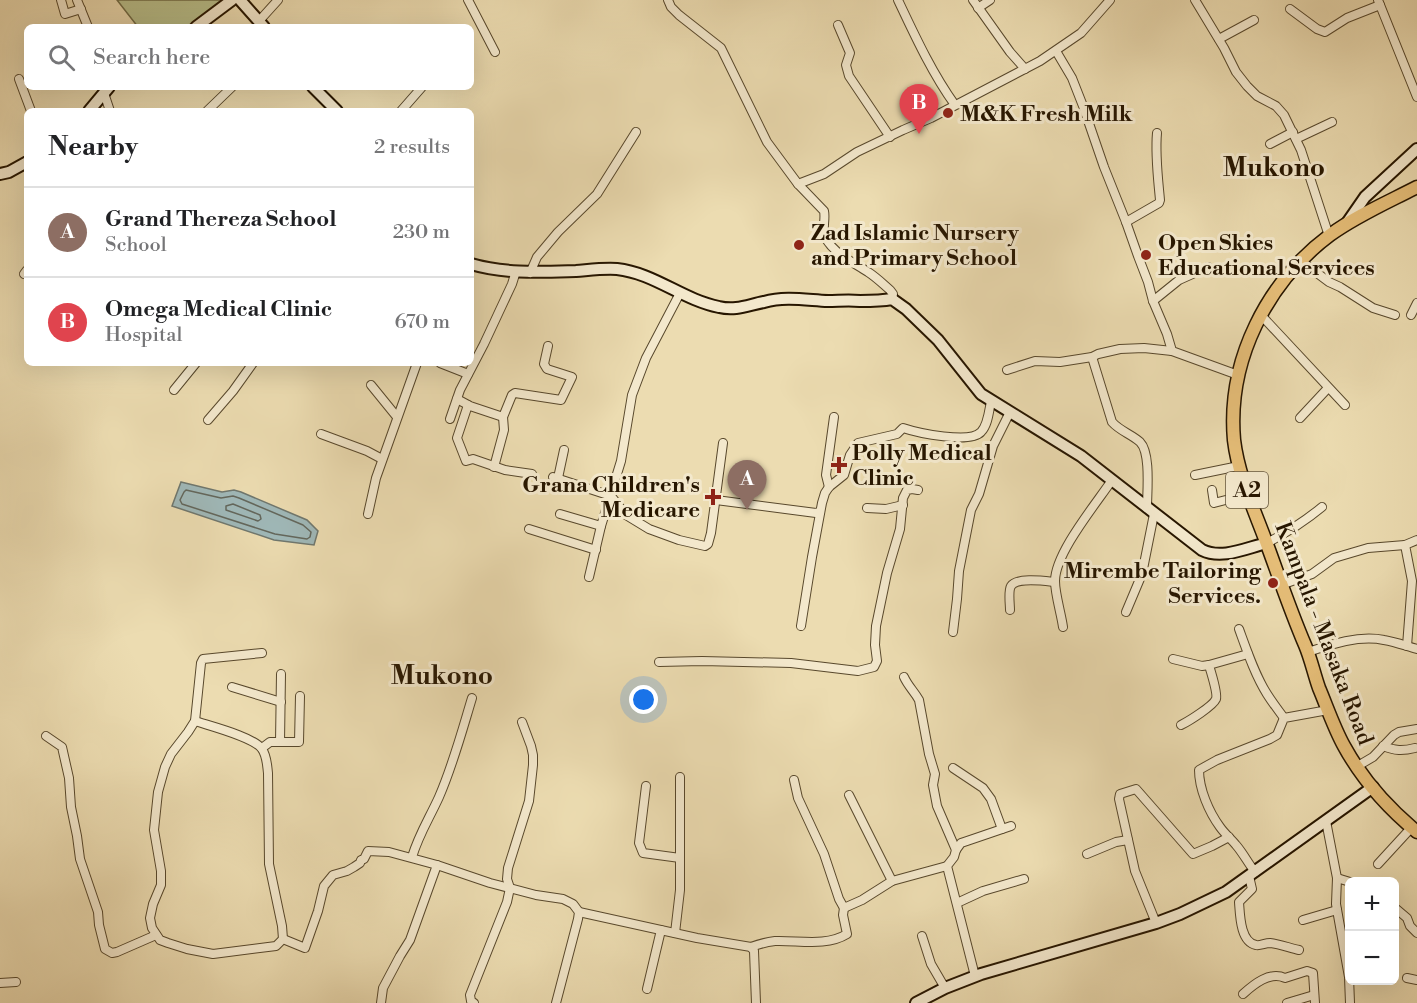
<!DOCTYPE html>
<html lang="en">
<head>
<meta charset="utf-8">
<style>
	:root { --surface:#fff; --page:#f6f6f6; --text:#202124; --muted:#757577; --line:#e0e0e0; --accent:#ea580c }
	body { margin:0; font-family:"Libre Bodoni",serif; background:var(--page); color:var(--text) }
	.controls { position:absolute; right:18px; bottom:18px; display:grid; overflow:hidden; border-radius:9px; box-shadow:0 6px 24px #0002 }
	.controls button { width:54px; height:54px; display:grid; place-items:center; padding:0; border:0; border-bottom:2px solid var(--line); background:var(--surface); color:var(--text); font:30px sans-serif }
	.you { position:absolute; left:644px; top:700px; width:21px; height:21px; margin:-15px; border:4px solid #fff; border-radius:50%; background:#1a73e8; box-shadow:0 0 0 9px #1a73e833 }
	.badge { display:grid; place-items:center; width:39px; height:39px; border-radius:50%; background:var(--accent); color:#fff; font-size:20px; font-weight:700 }
	.pin { position:absolute; translate:-50% -50px; filter:drop-shadow(0 2px 3px #0008) }
	.pin::after { content:''; position:absolute; top:32px; width:21px; height:18px; background:inherit; clip-path:polygon(0 0,100% 0,50% 100%) }
	.list { margin:0; padding:0; list-style:none }
	h2 { display:flex; justify-content:space-between; align-items:center; height:78px; margin:0; padding:0 24px; font-size:26px }
	h2 small { font-size:20px; font-weight:400; color:var(--muted) }
	.list li { display:grid; grid-template-columns:39px 1fr auto; gap:18px; align-items:center; box-sizing:border-box; height:90px; padding:0 24px; border-top:2px solid var(--line) }
	.list b { display:block; font-size:22px; white-space:nowrap }
	.list p { margin:0; font-size:20px; white-space:nowrap; color:var(--muted) }
	.list em { font-size:20px; font-style:normal; color:var(--muted) }
	.icon { flex:none; width:33px; height:33px; fill:none; stroke:currentColor; stroke-width:2; stroke-linecap:round; stroke-linejoin:round }
	.map { position:relative; flex:none; width:1417px; height:1003px; overflow:hidden }
	.search { position:absolute; background:var(--surface); box-shadow:0 6px 24px #0002; left:24px; top:24px; width:450px; height:66px; display:flex; align-items:center; gap:15px; box-sizing:border-box; padding:0 21px; border-radius:9px; color:var(--muted); font-size:22px }
	.panel { position:absolute; background:var(--surface); box-shadow:0 6px 24px #0002; left:24px; top:108px; width:450px; height:258px; border-radius:9px }
	.map>svg:first-child { display:block }
	.green { fill:#b8c08c; stroke:#706b46; stroke-width:1.5 }
	.water { fill:#9fb8b8; stroke:#6f776e; stroke-width:1.5 }
	.lines { fill:none; stroke-linecap:round; stroke-linejoin:round }
	.shore { stroke:#63675c; stroke-width:1.5 }
	.street-casing { stroke:#58482c; stroke-width:10 }
	.secondary-casing { stroke:#271600; stroke-width:14 }
	.primary-casing { stroke:#271600; stroke-width:15 }
	.street { stroke:#f3e8cc; stroke-width:8 }
	.secondary { stroke:#f3e8cc; stroke-width:10 }
	.primary { stroke:#e6be78; stroke-width:12 }
	.poi-dot { fill:#8f2418; stroke:#f3e8cc; stroke-width:2 }
	.labels { text-anchor:middle; stroke-width:6; stroke-linejoin:round; paint-order:stroke }
	.shield { fill:#f3e8cc; stroke:#64553d; stroke-width:1.5 }
	.shield-label { font-size:21px; font-weight:bold; fill:#271600 }
	.poi-label { font-size:22px; font-weight:bold; fill:#271600; stroke:#f3e8cc; text-anchor:start }
	.street-label { font-size:22px; fill:#271600; stroke:#f3e8cc }
	.quarter-label { font-size:26px; font-weight:bold; fill:#271600; stroke:#f3e8cc }
</style>
</head>
<body>
<div class="map">
<svg width="1417" height="1003" viewBox="0 0 1417 1003">
	<rect width="100%" height="100%" fill="#ecdcb1"/>
	<filter id="stains"><feTurbulence type="fractalNoise" baseFrequency=".00333" numOctaves="4"/><feColorMatrix values="0 0 0 0 .2 0 0 0 0 .09 0 0 0 0 .02 0 0 0 .5 -.17"/></filter>
	<radialGradient id="worn" r=".72"><stop offset=".6" stop-color="#630" stop-opacity="0"/><stop offset="1" stop-color="#630" stop-opacity=".3"/></radialGradient>
	<polygon class="green" points="117,0 225,0 191,27 138,27"/>
	<polygon class="water" points="181,482 222,492 234,490 241,492 307,520 318,531 314,545 274,540 172,506"/>
	<g class="lines">
		<g class="shore">
			<polygon points="186,490 221,498 233,496 239,498 303,525 311,532 310,537 307,539 275,534 182,504 180,500 184,492"/>
			<polygon points="233,504 260,515 261,519 258,521 226,510 226,506"/>
		</g>
		<g class="street-casing">
			<g id="street">
				<polyline points="61,0 65,14 81,9"/>
				<polyline points="77,0 88,27"/>
				<polyline points="468,0 495,52"/>
				<path d="M 668,0 L 671,7 L 679,15 L 721,48 L 767,142 L 798,184 L 824,211 C 826,220 821,231 826,239 C 836,255 853,262 868,272 C 876,277 883,284 890,290 L 893,294 L 892,299"/>
				<path d="M 898,0 C 915,36 932,73 955,105"/>
				<polyline points="973,0 1010,52 1025,69"/>
				<polyline points="1195,0 1224,48 1236,72 1247,86 1257,96 1276,106 1284,115 1301,150 1329,236"/>
				<polyline points="1378,0 1417,97"/>
				<polyline points="978,8 990,0"/>
				<polyline points="1290,9 1317,29 1325,32 1347,18 1380,5"/>
				<polyline points="259,21 278,0"/>
				<polyline points="838,25 850,53 846,65 849,76 890,137"/>
				<polyline points="1219,39 1254,20"/>
				<polyline points="1056,51 1072,78 1083,106 1104,167 1126,222 1138,256 1148,282 1153,301 1167,334 1172,351 1238,375"/>
				<polyline points="19,79 31,111"/>
				<polyline points="104,93 110,111"/>
				<polyline points="207,111 232,87"/>
				<polyline points="401,111 422,87"/>
				<polyline points="1296,139 1332,122"/>
				<polyline points="1270,144 1293,132"/>
				<polyline points="798,184 824,174 857,152 903,130 931,118 1040,61 1081,33 1110,0"/>
				<path d="M 1126,222 L 1159,203 L 1160,200 C 1158,178 1155,155 1157,133"/>
				<polyline points="1301,261 1329,282 1340,287 1373,308 1395,315"/>
				<polyline points="530,273 537,257 558,232 597,194 636,132"/>
				<polyline points="24,274 27,270"/>
				<polyline points="1153,301 1179,280 1208,267"/>
				<polyline points="1260,314 1345,405"/>
				<polyline points="1411,315 1417,303"/>
				<path d="M 1092,357 L 1112,422 C 1120,431 1131,434 1140,442 C 1151,453 1147,492 1147,508"/>
				<polyline points="440,363 468,374"/>
				<polyline points="1007,370 1035,361 1060,362 1092,357 1098,354 1120,349 1144,348 1172,351"/>
				<polyline points="371,385 397,417"/>
				<polyline points="174,390 196,363"/>
				<polyline points="457,399 470,406 503,417 512,395 515,393 561,400 572,377 547,369 544,364 548,346"/>
				<polyline points="468,405 457,438 466,461 473,459 505,470 532,474"/>
				<polyline points="1300,418 1328,388"/>
				<polyline points="450,419 460,390 484,344 512,284 516,271"/>
				<polyline points="208,420 233,391 253,363"/>
				<polyline points="321,434 367,451 382,459"/>
				<polyline points="494,467 504,430 503,417"/>
				<polyline points="1195,475 1239,466"/>
				<polyline points="553,477 611,496 626,515 649,529 679,540 705,546 708,544 711,533 723,443"/>
				<polyline points="558,478 564,450"/>
				<polyline points="829,487 826,475 834,417"/>
				<polyline points="1212,490 1214,503 1249,494"/>
				<polyline points="716,500 816,513 820,512"/>
				<polyline points="867,508 886,509 903,505"/>
				<polyline points="368,514 376,478 417,363"/>
				<polyline points="560,514 601,526"/>
				<polyline points="529,529 596,550"/>
				<path d="M 1267,543 C 1288,532 1304,522 1322,507"/>
				<polyline points="589,577 601,526 621,461 632,395 646,358 680,293"/>
				<polyline points="1281,585 1312,574 1334,558 1368,548 1405,545"/>
				<path d="M 1010,610 C 1010,604 1008,591 1011,586 C 1017,577 1045,581 1055,582"/>
				<polyline points="1126,612 1142,574 1154,514"/>
				<path d="M 801,626 L 812,557 L 822,503 L 825,493 L 829,487 L 844,475 L 850,455 L 858,443 L 897,434 L 903,428 C 918,433 970,444 981,432 C 988,425 989,411 991,401"/>
				<path d="M 1063,627 C 1061,613 1055,594 1055,581 C 1055,553 1096,504 1112,480"/>
				<path d="M 1239,629 C 1247,651 1255,675 1267,694 C 1272,702 1278,710 1284,718"/>
				<polyline points="953,632 957,599 959,571 971,510 979,494 993,446 1010,412"/>
				<polyline points="1407,646 1412,581 1405,545 1417,540"/>
				<path d="M 1308,652 C 1332,644 1359,635 1384,640 C 1396,642 1406,646 1417,649"/>
				<polyline points="262,653 203,659 201,663 195,721 188,732 171,754 165,767 158,792 154,830 161,871 161,885 153,904 150,918 152,928 160,940 168,943 187,949 213,954 276,946 283,939 305,948 318,911 324,886 333,875 347,871 354,867 360,863 361,860 364,859 368,851 389,852 437,865 410,940 400,956 383,988 381,1003"/>
				<polyline points="1173,659 1202,666 1209,665 1248,654"/>
				<polyline points="659,662 702,661 791,663 858,671 874,667 877,661 875,645 876,626 887,573 900,529 903,498 907,490 912,489 918,490"/>
				<path d="M 904,677 C 908,686 914,691 919,700 L 929,754 L 935,774 L 933,785 L 937,806 L 956,850 L 954,857 L 947,866 L 975,976"/>
				<polyline points="232,687 281,702"/>
				<path d="M 195,721 C 210,726 254,737 262,749 C 267,756 267,765 268,773 L 269,864 L 282,926 L 283,939"/>
				<path d="M 1181,725 C 1189,721 1213,706 1216,699 C 1218,693 1211,673 1209,665"/>
				<polyline points="46,736 62,747 69,778 71,807 77,836 80,859 98,912 99,925 105,949 112,953 117,952 156,935"/>
				<polyline points="280,742 281,674"/>
				<path d="M 1383,746 C 1395,751 1403,751 1415,748"/>
				<polyline points="262,748 270,742 299,742 300,696"/>
				<polyline points="1356,767 1373,757 1394,735 1399,732 1417,729"/>
				<polyline points="953,768 983,788 991,799 1002,829"/>
				<polyline points="794,780 798,798 824,854 839,899 844,908 862,900 892,881 947,866"/>
				<polyline points="646,786 639,843 643,853 680,858"/>
				<polyline points="849,795 892,881"/>
				<polyline points="1326,821 1337,878 1336,904 1349,977 1350,1003"/>
				<polyline points="956,850 961,843 967,841 1011,826"/>
				<polyline points="1087,854 1116,842 1128,840"/>
				<path d="M 412,857 C 419,834 429,819 439,797 C 453,765 462,731 472,698"/>
				<polyline points="1378,864 1412,827"/>
				<polyline points="437,865 490,883 536,895 563,899 573,904 579,912 578,919 556,1003"/>
				<path d="M 1255,872 C 1248,863 1243,853 1236,845 C 1231,839 1225,834 1220,827 C 1209,812 1199,789 1199,770 L 1217,760 L 1270,739 L 1277,735 L 1284,718 L 1328,710"/>
				<path d="M 1249,876 L 1252,889 L 1239,902 C 1240,914 1240,942 1256,945 C 1260,946 1265,943 1270,943 C 1279,944 1290,948 1299,950"/>
				<polyline points="1337,878 1350,882"/>
				<polyline points="957,903 983,891 1024,879"/>
				<polyline points="1394,907 1407,918 1410,926 1417,933"/>
				<polyline points="579,912 697,938 751,947 754,951 756,1003"/>
				<polyline points="1303,920 1337,910"/>
				<polyline points="1156,923 1135,871 1119,799 1120,794 1136,789 1193,854 1212,846 1229,837"/>
				<polyline points="675,933 680,890 680,777"/>
				<polyline points="922,936 931,964 945,988"/>
				<path d="M 751,947 C 759,944 767,942 775,941 C 798,940 826,947 847,934 L 843,915 L 844,908"/>
				<polyline points="1407,978 1417,980"/>
				<polyline points="0,983 16,982"/>
				<polyline points="647,989 661,930"/>
				<path d="M 1243,994 C 1254,984 1270,971 1285,978 L 1307,971 L 1313,973 L 1315,1003"/>
				<polyline points="474,1003 471,1001 470,995 507,902 510,888 507,879 508,868 529,801 533,765 533,755 531,746 522,722"/>
				<polyline points="1287,1003 1314,995"/>
			</g>
		</g>
		<g class="secondary-casing">
			<g id="secondary">
				<polyline points="240,0 264,27"/>
				<polyline points="196,27 232,0"/>
				<polyline points="313,87 337,111"/>
				<polyline points="89,111 109,87"/>
				<polyline points="0,174 9,172 27,162"/>
				<polyline points="1347,223 1365,197 1417,149"/>
				<path d="M 471,264 C 505,274 541,272 576,271 C 589,270 604,268 617,269 C 654,273 683,300 719,307 C 736,311 748,305 764,302 C 785,296 806,300 828,301 C 838,301 849,300 860,301 C 871,301 881,301 892,299 L 906,309 L 938,340 L 981,394 L 1081,456 L 1202,550 C 1222,560 1246,548 1267,543"/>
				<polyline points="916,1003 945,988 981,974 1156,923 1180,914 1226,892 1373,787"/>
			</g>
		</g>
		<g class="primary-casing">
			<path id="primary" d="M 1417,187 C 1388,202 1356,216 1330,235 C 1267,282 1227,360 1234,440 C 1238,474 1253,507 1265,539 C 1278,574 1290,610 1305,645 C 1311,659 1314,674 1319,688 C 1327,707 1334,728 1344,746 C 1362,779 1388,808 1417,832"/>
		</g>
		<use href="#street" class="street"/>
		<use href="#secondary" class="secondary"/>
		<use href="#primary" class="primary"/>
	</g>
	<g class="poi-dot">
		<circle cx="948" cy="113" r="6"/>
		<circle cx="799" cy="245" r="6"/>
		<circle cx="1146" cy="255" r="6"/>
		<path d="M836 456h6v6h6v6h-6v6h-6v-6h-6v-6h6z"/>
		<path d="M710 488h6v6h6v6h-6v6h-6v-6h-6v-6h6z"/>
		<circle cx="1273" cy="583" r="6"/>
	</g>
	<g class="labels">
		<rect class="shield" x="1226" y="472" width="42" height="36" rx="4.5"/>
		<g class="shield-label">
			<text x="1247" y="497">A2</text>
		</g>
		<g class="poi-label">
			<text x="960" y="121">M&amp;K Fresh Milk</text>
			<text x="811" y="240">Zad Islamic Nursery<tspan x="811" dy="25">and Primary School</tspan></text>
			<text x="1158" y="250">Open Skies<tspan x="1158" dy="25">Educational Services</tspan></text>
			<text x="852" y="460">Polly Medical<tspan x="852" dy="25">Clinic</tspan></text>
			<text x="700" y="492" text-anchor="end">Grana Children's<tspan x="700" dy="25">Medicare</tspan></text>
			<text x="1261" y="578" text-anchor="end">Mirembe Tailoring<tspan x="1261" dy="25">Services.</tspan></text>
		</g>
		<g class="street-label">
			<text transform="translate(1325 633) rotate(69)" y="8">Kampala - Masaka Road</text>
		</g>
		<g class="quarter-label">
			<text x="1274" y="176">Mukono</text>
			<text x="442" y="684">Mukono</text>
		</g>
	</g>
	<rect width="100%" height="100%" filter="url(#stains)"/>
	<rect width="100%" height="100%" fill="url(#worn)"/>
</svg>
<div class="controls">
<button>+</button>
<button>−</button>
</div>
<div class="you"></div>
<div class="pin badge" style="left:747px;top:510px;background:#8d6e63">A</div>
<div class="pin badge" style="left:919px;top:134px;background:#e0444e">B</div>
<div class="search"><svg class="icon" aria-label="search" viewBox="0 0 24 24"><circle cx="10" cy="10" r="6"/><path d="M15 15l6 6"/></svg>Search here</div>
<section class="panel">
<h2>Nearby<small>2 results</small></h2>
<ul class="list">
<li><span class="badge" style="background:#8d6e63">A</span><div><b>Grand Thereza School</b><p>School</p></div><em>230 m</em></li>
<li><span class="badge" style="background:#e0444e">B</span><div><b>Omega Medical Clinic</b><p>Hospital</p></div><em>670 m</em></li>
</ul>
</section>
</div>
</body>
</html>
